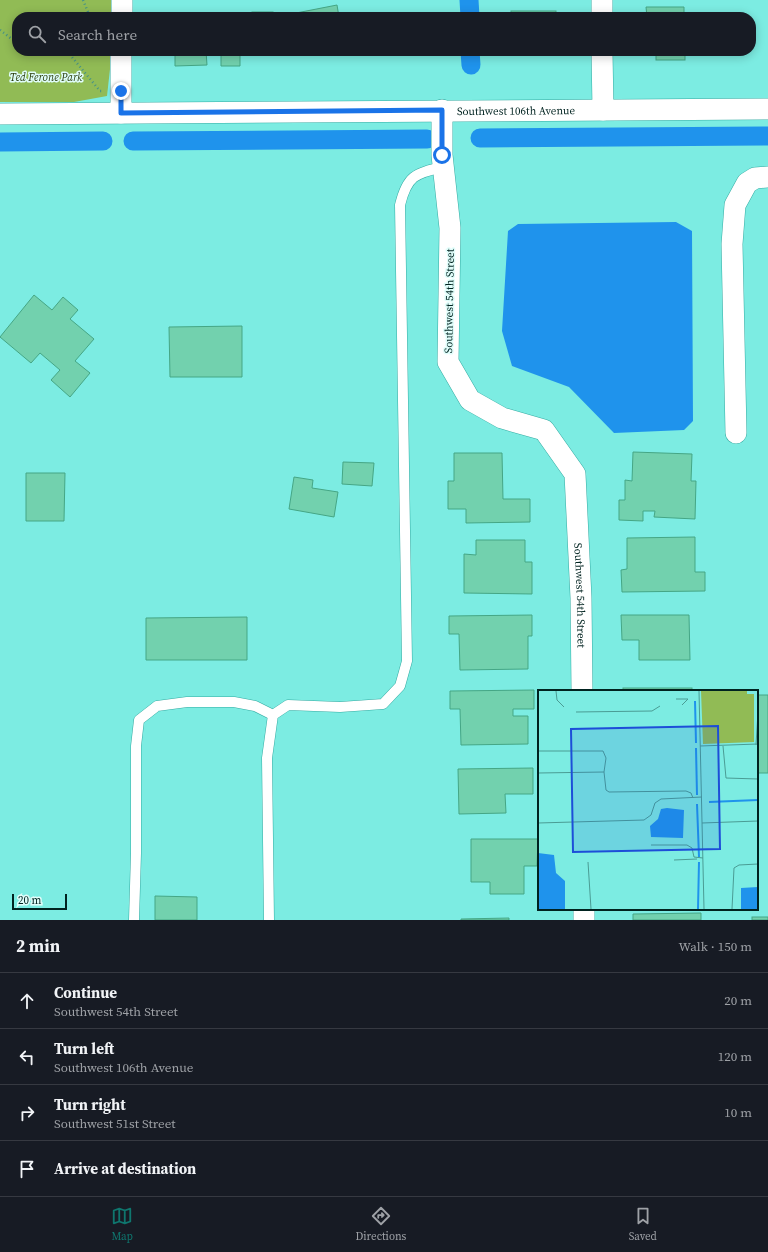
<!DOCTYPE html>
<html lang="en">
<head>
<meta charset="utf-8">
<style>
	:root { --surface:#171b24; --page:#20242c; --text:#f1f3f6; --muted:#9ea1a6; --line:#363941; --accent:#0f766e }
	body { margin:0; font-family:"Source Serif 4",serif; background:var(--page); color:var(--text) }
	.scale { position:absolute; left:12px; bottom:10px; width:55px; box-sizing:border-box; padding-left:4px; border:2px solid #002320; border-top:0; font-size:11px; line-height:14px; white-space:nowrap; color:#002320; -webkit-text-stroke:3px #e0fdfa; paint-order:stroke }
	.stop { position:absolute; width:12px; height:12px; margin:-9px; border:3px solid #1a73e8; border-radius:50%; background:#fff }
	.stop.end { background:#1a73e8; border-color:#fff; box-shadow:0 1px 4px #0008 }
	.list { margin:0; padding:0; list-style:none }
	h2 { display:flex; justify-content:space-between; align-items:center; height:52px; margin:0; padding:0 16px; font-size:17px }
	h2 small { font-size:13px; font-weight:400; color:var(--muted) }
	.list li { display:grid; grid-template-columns:26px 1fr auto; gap:12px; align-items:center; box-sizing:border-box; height:56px; padding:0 16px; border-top:1px solid var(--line) }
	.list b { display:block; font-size:15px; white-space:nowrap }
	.list p { margin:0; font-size:13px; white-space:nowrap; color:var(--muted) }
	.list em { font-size:13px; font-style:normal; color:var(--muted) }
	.icon { flex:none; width:22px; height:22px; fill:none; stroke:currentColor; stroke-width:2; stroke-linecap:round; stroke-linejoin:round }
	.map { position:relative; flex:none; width:768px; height:920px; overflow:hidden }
	.search { position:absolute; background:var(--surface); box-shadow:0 2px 10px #0003; left:12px; right:12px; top:12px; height:44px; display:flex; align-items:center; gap:10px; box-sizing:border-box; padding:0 14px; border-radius:16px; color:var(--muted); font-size:15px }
	.sheet { height:276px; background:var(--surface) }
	nav { display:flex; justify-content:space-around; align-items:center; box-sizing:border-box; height:56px; border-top:1px solid var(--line); background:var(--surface); font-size:11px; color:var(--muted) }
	nav a { display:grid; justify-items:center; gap:2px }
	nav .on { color:var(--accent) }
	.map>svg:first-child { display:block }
	.green { fill:#91bb55 }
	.water { fill:#1f93ec }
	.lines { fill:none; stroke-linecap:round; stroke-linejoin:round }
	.canal { stroke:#1f93ec; stroke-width:19 }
	.building { fill:#72d1ae; stroke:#45a685 }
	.lane-casing { stroke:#33aba2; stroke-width:11 }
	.street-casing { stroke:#33aba2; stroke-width:22 }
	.path { stroke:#439089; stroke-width:2.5; stroke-dasharray:1 3; stroke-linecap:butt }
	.lane { stroke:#fff; stroke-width:10 }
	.street { stroke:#fff; stroke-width:21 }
	.route { stroke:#1a73e8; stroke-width:5 }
	.labels { text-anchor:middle; stroke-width:3; stroke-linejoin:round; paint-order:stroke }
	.park-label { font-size:11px; font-style:italic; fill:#2d400e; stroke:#e0fdfa }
	.street-label { font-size:11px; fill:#002320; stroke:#e0fdfa }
	.inset-river { fill:none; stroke:#1f93ec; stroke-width:2 }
	.inset-road { fill:none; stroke:#4a9c94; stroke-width:1 }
	.view { fill:#1d4ed8; fill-opacity:0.15; stroke:#1d4ed8; stroke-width:2 }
	.inset-edge { fill:none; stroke:#002320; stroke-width:2 }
</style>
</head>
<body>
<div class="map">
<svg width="768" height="920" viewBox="0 0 768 920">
	<rect width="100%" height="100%" fill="#7cece2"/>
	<polygon class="green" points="0,0 112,0 112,17 17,17 17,51 112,51 107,96 74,102 0,102"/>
	<polygon class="water" points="676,222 692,231 693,421 684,430 614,433 569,387 512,366 502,331 508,231 518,224"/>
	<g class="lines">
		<g class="canal">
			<polyline points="469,0 470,17"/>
			<polyline points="470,51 471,65"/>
			<polyline points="480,138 768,136"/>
			<polyline points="133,141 427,139"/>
			<polyline points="0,142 103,141"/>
		</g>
	</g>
	<g class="building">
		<polygon points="337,5 339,17 286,17 286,15"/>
		<polygon points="646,7 684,7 684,17 647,17"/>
		<rect x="511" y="11" width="45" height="6"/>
		<rect x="252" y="12" width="21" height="5"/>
		<polygon points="205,14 205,17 174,17 174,15"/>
		<polygon points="175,51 206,51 207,65 175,66"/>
		<polygon points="221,51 272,51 272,53 240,53 240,66 221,66"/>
		<rect x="511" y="51" width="30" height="2"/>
		<rect x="656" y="51" width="29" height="9"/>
		<polygon points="34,295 52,310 63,297 78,310 70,319 94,339 75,361 90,373 70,397 51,380 60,370 40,353 31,363 0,337"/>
		<polygon points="242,326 242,377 170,377 169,327"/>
		<polygon points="633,452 692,454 691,481 696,481 695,519 654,517 655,511 643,511 643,521 619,520 619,500 625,500 625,480 632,481"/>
		<polygon points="454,453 502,453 503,499 530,499 530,522 466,523 466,509 448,509 448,481 454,481"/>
		<polygon points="343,462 374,463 372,486 342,484"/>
		<polygon points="26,473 65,473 64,521 26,521"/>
		<polygon points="294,477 313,480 312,488 338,492 334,517 289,509"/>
		<polygon points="695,537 695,572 705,572 705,591 622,592 621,570 627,569 627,538"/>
		<polygon points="476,540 525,540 525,562 532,562 532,594 464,593 464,554 476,555"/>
		<polygon points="532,615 532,636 528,636 528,669 460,670 459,634 449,634 449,616"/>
		<polygon points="621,615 689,615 690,660 639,660 639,640 622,640"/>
		<polygon points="247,617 247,660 146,660 146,618"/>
		<rect x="623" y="688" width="69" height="3"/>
		<polygon points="534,690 534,709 513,709 513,716 528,716 528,744 461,745 460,709 450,709 450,691"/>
		<rect x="757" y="695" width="11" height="78"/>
		<polygon points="533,768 533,794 505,794 506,813 459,814 458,769"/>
		<polygon points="471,839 538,839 537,866 524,866 524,894 490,894 490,882 471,882"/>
		<polygon points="155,896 197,897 197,920 155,920"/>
		<polygon points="701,913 701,920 633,920 633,914"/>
		<rect x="752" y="917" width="16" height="3"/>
		<polygon points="509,918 509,920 461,920 461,919"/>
	</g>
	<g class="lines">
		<g class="lane-casing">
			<g id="lane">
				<polyline points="134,920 136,853 136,746 139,720 157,706 187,702 234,702 255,706 273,715"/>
				<path d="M 269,920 L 267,758 L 273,715 L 288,705 L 340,707 L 383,704 L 400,686 L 407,661 L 400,205 C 407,176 415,173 443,167"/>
			</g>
		</g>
		<g class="street-casing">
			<g id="street">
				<polyline points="602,0 602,17"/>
				<polyline points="122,17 122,0"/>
				<polyline points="602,51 603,110"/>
				<path id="s1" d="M 442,110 L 442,155 L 450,228 L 448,362 L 470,400 L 502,418 L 544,430 L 575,474 L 581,598 L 582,691"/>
				<polyline points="121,113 121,51"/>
				<path id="s2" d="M 0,114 L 768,109"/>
				<polyline points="736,433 732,244 735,205 747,183 755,178 768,177"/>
				<polyline points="584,909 584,920"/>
			</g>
		</g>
		<g class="path">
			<polyline points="83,0 88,12 87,17"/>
			<polyline points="0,30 17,43"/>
			<path d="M 29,51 C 39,56 47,55 57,51"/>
			<polyline points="67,51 100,91 102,91"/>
		</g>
		<use href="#lane" class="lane"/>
		<use href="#street" class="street"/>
	</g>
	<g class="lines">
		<polyline class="route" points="121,91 121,113 442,110 442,155"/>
	</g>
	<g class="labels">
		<g class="park-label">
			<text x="46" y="81">Ted Ferone Park</text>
		</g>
		<g class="street-label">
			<text dy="4" stroke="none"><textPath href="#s2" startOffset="516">Southwest 106th Avenue</textPath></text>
			<text transform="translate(449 301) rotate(-89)" y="4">Southwest 54th Street</text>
			<text dy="4" stroke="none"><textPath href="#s1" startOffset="552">Southwest 54th Street</textPath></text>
		</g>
	</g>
	<g transform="translate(538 690)">
		<rect width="220" height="220" fill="#7cece2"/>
		<path d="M 163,1 L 209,1 L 209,4 L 216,4 L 216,52 L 165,54 Z" fill="#91bb55"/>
		<path d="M 129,118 L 146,120 L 145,148 L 113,147 L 112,136 L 120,129 L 123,119 ZM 0,163 L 16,165 L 18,183 L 27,191 L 27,219 L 0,219 ZM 220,197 L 220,219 L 203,219 L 203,198 Z" fill="#1f93ec"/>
		<path class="inset-river" d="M 157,11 L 158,53M 158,58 L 159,105M 171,112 L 220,110M 159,114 L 161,167M 160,219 L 161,172"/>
		<path class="inset-road" d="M 18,1 L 19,10 L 26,17M 161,1 L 166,219M 138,9 L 150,9 L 144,15M 38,22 L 114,21 L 122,16M 218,55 L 220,22M 162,56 L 220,54M 185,56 L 188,88 L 220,89M 0,61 L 65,61 L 68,68 L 66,82M 0,83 L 66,82 L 68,100 L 71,102 L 148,101 L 153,103 L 155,108M 0,133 L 106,130 L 113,125 L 117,113 L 123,109 L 164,107M 164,133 L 220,131M 113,155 L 149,155 L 154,158 L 156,167 L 165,168M 136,170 L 159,169M 50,172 L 53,219M 194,219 L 196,178 L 201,175 L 220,174"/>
		<path class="view" d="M 180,36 L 182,159 L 35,162 L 33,39 Z"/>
		<rect width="220" height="220" class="inset-edge"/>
	</g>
</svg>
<div class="scale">20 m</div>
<div class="stop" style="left:442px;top:155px"></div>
<div class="stop end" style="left:121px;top:91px"></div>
<div class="search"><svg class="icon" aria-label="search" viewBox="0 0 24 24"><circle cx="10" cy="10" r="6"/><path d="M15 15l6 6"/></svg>Search here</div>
</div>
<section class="sheet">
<h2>2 min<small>Walk · 150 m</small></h2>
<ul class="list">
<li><svg class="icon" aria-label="ahead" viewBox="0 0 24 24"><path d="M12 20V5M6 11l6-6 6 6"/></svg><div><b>Continue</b><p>Southwest 54th Street</p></div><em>20 m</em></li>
<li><svg class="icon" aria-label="left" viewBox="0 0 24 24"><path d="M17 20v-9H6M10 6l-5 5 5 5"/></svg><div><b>Turn left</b><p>Southwest 106th Avenue</p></div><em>120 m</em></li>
<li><svg class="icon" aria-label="right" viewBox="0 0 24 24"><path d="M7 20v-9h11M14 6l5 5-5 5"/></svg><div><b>Turn right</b><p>Southwest 51st Street</p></div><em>10 m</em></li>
<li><svg class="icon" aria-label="arrive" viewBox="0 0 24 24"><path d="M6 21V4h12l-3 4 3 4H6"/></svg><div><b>Arrive at destination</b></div></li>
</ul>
</section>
<nav>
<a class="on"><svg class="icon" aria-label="map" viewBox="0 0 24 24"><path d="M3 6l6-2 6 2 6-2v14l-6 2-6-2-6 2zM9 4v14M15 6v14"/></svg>Map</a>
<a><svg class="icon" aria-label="directions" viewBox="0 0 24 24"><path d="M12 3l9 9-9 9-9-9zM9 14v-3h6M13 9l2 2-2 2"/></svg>Directions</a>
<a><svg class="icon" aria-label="saved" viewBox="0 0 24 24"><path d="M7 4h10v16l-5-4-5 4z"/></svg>Saved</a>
</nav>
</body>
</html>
